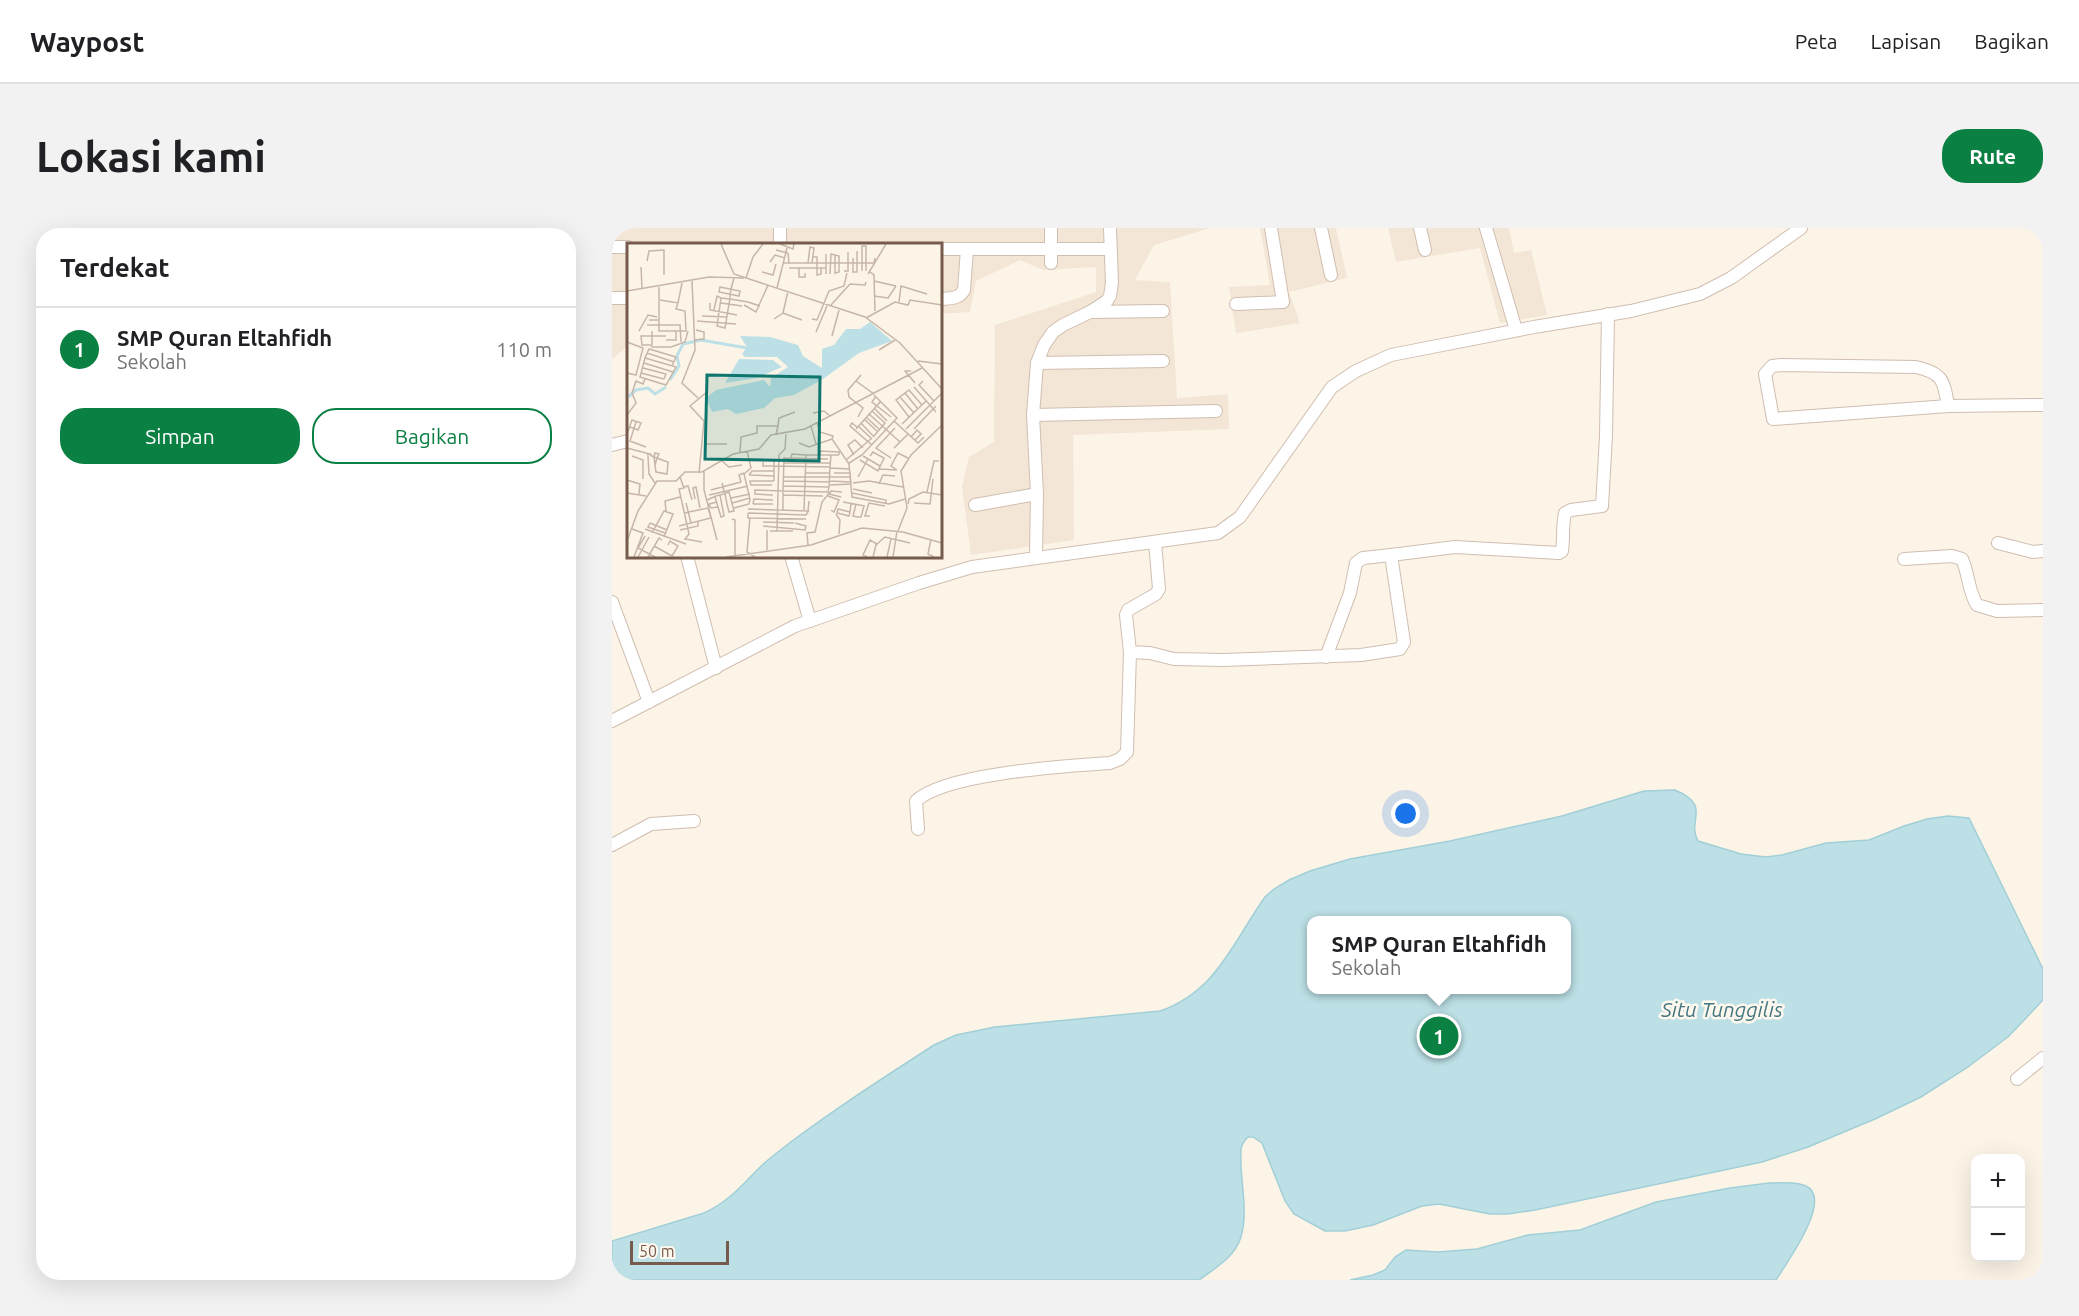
<!DOCTYPE html>
<html lang="id">
<head>
<meta charset="utf-8">
<style>
	:root { --surface:#fff; --page:#f2f2f2; --text:#202124; --muted:#757577; --line:#e0e0e0; --accent:#0b8043 }
	body { margin:0; font-family:Ubuntu,sans-serif; background:var(--page); color:var(--text) }
	.controls { position:absolute; right:18px; bottom:18px; display:grid; overflow:hidden; border-radius:12px; box-shadow:0 6px 24px #0002 }
	.controls button { width:54px; height:54px; display:grid; place-items:center; padding:0; border:0; border-bottom:2px solid var(--line); background:var(--surface); color:var(--text); font:30px sans-serif }
	.scale { position:absolute; left:18px; bottom:15px; width:99px; box-sizing:border-box; padding-left:6px; border:3px solid #765a4c; border-top:0; font-size:16px; line-height:21px; white-space:nowrap; color:#765a4c; -webkit-text-stroke:4px #fff8ee; paint-order:stroke }
	.you { position:absolute; left:794px; top:586px; width:21px; height:21px; margin:-15px; border:4px solid #fff; border-radius:50%; background:#1a73e8; box-shadow:0 0 0 9px #1a73e833 }
	.badge { display:grid; place-items:center; width:39px; height:39px; border-radius:50%; background:var(--accent); color:#fff; font-size:20px; font-weight:700 }
	.pin { position:absolute; translate:-50% -50%; border:3px solid #fff; box-shadow:0 2px 6px #0006 }
	.popup { position:absolute; left:695px; top:688px; width:264px; height:78px; box-sizing:border-box; display:grid; place-content:center; border-radius:12px; background:var(--surface); filter:drop-shadow(0 2px 4px #0005); font-size:20px; white-space:nowrap; color:var(--muted) }
	.popup b { font-size:22px; color:var(--text) }
	.popup::after { content:''; position:absolute; left:50%; top:100%; margin-left:-12px; border:12px solid transparent; border-top-color:var(--surface) }
	.list { margin:0; padding:0; list-style:none }
	h2 { display:flex; justify-content:space-between; align-items:center; height:78px; margin:0; padding:0 24px; font-size:26px }
	h2 small { font-size:20px; font-weight:400; color:var(--muted) }
	.list li { display:grid; grid-template-columns:39px 1fr auto; gap:18px; align-items:center; box-sizing:border-box; height:84px; padding:0 24px; border-top:2px solid var(--line) }
	.list b { display:block; font-size:22px; white-space:nowrap }
	.list p { margin:0; font-size:20px; white-space:nowrap; color:var(--muted) }
	.list em { font-size:20px; font-style:normal; color:var(--muted) }
	.actions { display:flex; gap:12px; padding:18px 24px }
	.actions a { flex:1; padding:14px 0; border:2px solid var(--accent); border-radius:24px; text-align:center; font-size:21px; color:var(--accent) }
	.actions .main { background:var(--accent); color:#fff }
	.map { position:relative; flex:none; width:1431px; height:1052px; overflow:hidden; border-radius:24px }
	header { display:flex; align-items:center; gap:36px; box-sizing:border-box; height:84px; padding:0 30px; background:var(--surface); border-bottom:2px solid var(--line) }
	header strong { font-size:28px }
	nav { display:flex; gap:33px; margin-inline-start:auto; font-size:21px }
	.intro { display:flex; align-items:center; justify-content:space-between; box-sizing:border-box; height:144px; padding:0 36px }
	h1 { margin:0; font-size:42px }
	.button { padding:15px 27px; border-radius:24px; background:var(--accent); color:#fff; font-size:21px; font-weight:700 }
	main { display:flex; gap:36px; padding:0 36px }
	aside { flex:1; background:var(--surface); border-radius:24px; box-shadow:0 6px 24px #0002 }
	.map>svg:first-child { display:block }
	.residential { fill:#f4e6d6 }
	.water { fill:#bce0e6; stroke:#a2cfd7; stroke-width:1.5; fill-rule:evenodd }
	.lines { fill:none; stroke-linecap:round; stroke-linejoin:round }
	.street-casing { stroke:#d0beb0; stroke-width:14 }
	.street { stroke:#fff; stroke-width:12 }
	.labels { text-anchor:middle; stroke-width:5; stroke-linejoin:round; paint-order:stroke }
	.water-label { font-size:21px; font-style:italic; fill:#437781; stroke:#fff8ee }
	.inset-river { fill:none; stroke:#bce0e6; stroke-width:3 }
	.inset-road { fill:none; stroke:#c6b6a9; stroke-width:1.5 }
	.view { fill:#0f766e; fill-opacity:0.15; stroke:#0f766e; stroke-width:3 }
	.inset-edge { fill:none; stroke:#765a4c; stroke-width:3 }
</style>
</head>
<body>
<header>
<strong>Waypost</strong>
<nav><a>Peta</a><a>Lapisan</a><a>Bagikan</a></nav>
</header>
<div class="intro"><h1>Lokasi kami</h1><a class="button">Rute</a></div>
<main>
<aside>
<h2>Terdekat<small></small></h2>
<ul class="list">
<li><span class="badge">1</span><div><b>SMP Quran Eltahfidh</b><p>Sekolah</p></div><em>110 m</em></li>
</ul>
<div class="actions"><a class="main">Simpan</a><a>Bagikan</a></div>
</aside>
<div class="map">
<svg width="1431" height="1052" viewBox="0 0 1431 1052">
	<rect width="100%" height="100%" fill="#fcf4e7"/>
	<g class="residential">
		<polygon points="0,0 598,0 542,17 523,52 558,54 565,170 616,166 617,201 461,207 462,312 359,327 350,259 357,229 382,214 383,97 484,64 484,39 431,42 408,32 364,53 358,84 329,86 328,16 16,16 16,118 0,131"/>
		<polygon points="648,0 724,0 735,50 677,64 688,95 624,105 617,59 658,57"/>
		<polygon points="776,0 897,0 902,25 919,22 935,87 888,95 868,20 784,34"/>
	</g>
	<g class="water">
		<path d="M 1063,562 C 1101,578 1074,592 1086,613 L 1129,626 L 1154,629 L 1170,627 L 1214,615 L 1257,612 L 1292,598 L 1315,591 L 1336,588 L 1357,590 L 1431,741 L 1431,772 L 1397,808 L 1356,839 L 1309,869 L 1263,891 L 1196,919 L 1150,934 L 923,982 L 896,986 L 878,986 L 827,976 L 810,978 L 761,997 L 733,1003 L 713,1003 L 682,986 L 673,973 L 650,915 L 641,909 L 636,909 C 632,913 630,916 629,921 C 627,950 637,981 629,1009 C 623,1029 602,1041 587,1052 L 0,1052 L 0,1013 L 92,985 C 126,969 136,947 162,927 C 213,887 268,852 322,817 L 344,807 L 383,799 L 548,783 C 605,763 621,714 653,669 L 662,661 L 677,652 L 698,643 L 738,631 L 838,613 L 950,588 L 1032,563 ZM 954,692 L 954,762 L 700,762 L 700,692 Z"/>
		<path d="M 1157,955 C 1168,955 1184,953 1194,958 C 1222,971 1173,1037 1164,1052 L 738,1052 L 761,1047 L 773,1042 L 783,1029 L 794,1022 L 826,1024 L 865,1021 L 916,1007 L 968,1002 L 1044,974 L 1118,960 Z"/>
	</g>
	<g class="lines">
		<g class="street-casing">
			<g id="street">
				<polyline points="168,0 168,16"/>
				<polyline points="439,0 439,35"/>
				<polyline points="709,0 719,47"/>
				<polyline points="808,0 813,22"/>
				<polyline points="874,0 904,102"/>
				<polyline points="0,19 16,19"/>
				<polyline points="328,21 498,21"/>
				<polyline points="0,70 16,70"/>
				<path d="M 328,71 C 339,70 347,71 352,62 L 355,21"/>
				<polyline points="624,76 671,74 659,0"/>
				<polyline points="478,84 551,83"/>
				<polyline points="425,135 551,133"/>
				<path d="M 1336,178 C 1332,153 1331,145 1304,139 L 1169,137 L 1160,138 L 1153,146 L 1161,191 L 1336,178 L 1431,177"/>
				<polyline points="421,187 604,183"/>
				<polyline points="0,217 16,213"/>
				<polyline points="363,277 425,266"/>
				<path d="M 543,314 L 547,361 L 544,366 L 516,382 L 514,387 L 518,424 L 538,425 L 562,431 L 612,432 L 749,427 L 788,421 L 792,414 L 779,327 L 843,319 L 947,325 L 950,323 C 952,310 950,297 953,285 L 959,282 L 990,278 L 994,208 L 996,86"/>
				<polyline points="1386,315 1421,324 1431,323"/>
				<polyline points="75,328 104,440"/>
				<polyline points="179,328 198,393"/>
				<polyline points="424,329 425,266 421,187 425,135 432,117 441,104 451,97 478,84 495,73 498,68 500,55 498,0"/>
				<path d="M 1292,331 L 1340,328 L 1350,331 C 1357,346 1356,363 1365,377 L 1385,383 L 1431,382"/>
				<polyline points="0,374 37,474"/>
				<polyline points="714,429 738,365 744,335 751,330 779,327"/>
				<polyline points="0,493 183,398 307,355 360,339 606,305 628,289 720,159 744,143 779,127 922,99 1019,83 1088,66 1119,50 1189,0"/>
				<path d="M 306,601 L 304,573 C 333,545 456,538 498,535 L 508,531 L 515,524 L 518,424"/>
				<polyline points="0,617 39,596 82,593"/>
				<polyline points="1405,851 1431,830"/>
			</g>
		</g>
		<use href="#street" class="street"/>
	</g>
	<g class="labels">
		<g class="water-label">
			<text x="1110" y="789">Situ Tunggilis</text>
		</g>
	</g>
	<g transform="translate(15 15)">
		<rect width="315" height="315" fill="#fcf4e7"/>
		<path d="M 243,79 L 265,98 L 232,110 L 196,136 L 167,152 L 148,155 L 137,165 L 109,171 L 101,166 L 85,169 L 79,155 L 89,147 L 137,137 L 143,144 L 144,135 L 161,124 L 150,114 L 118,114 L 115,111 L 120,104 L 113,93 L 143,94 L 171,102 L 176,113 L 195,125 L 195,106 L 207,102 L 219,86 L 233,86 ZM 112,116 L 146,117 L 155,124 L 130,135 L 98,140 Z" fill="#bce0e6"/>
		<path class="inset-river" d="M 43,137 L 52,123 L 50,113 L 56,101 L 74,97 L 120,105M 1,154 L 9,147 L 21,145 L 28,151 L 39,144"/>
		<path class="inset-road" d="M 94,1 L 107,31 L 238,74 L 273,100 L 315,146M 153,1 L 166,6 L 167,1M 149,7 L 161,10 L 162,20M 199,11 L 199,31M 185,14 L 190,14 L 190,32 L 194,31 L 194,25M 226,15 L 226,29 L 230,29 L 230,8M 20,18 L 22,8 L 37,7 L 37,32M 143,19 L 148,12 L 158,15M 156,20 L 247,20 L 248,15M 181,20 L 183,4 L 187,5 L 185,20M 14,24 L 15,45M 162,25 L 199,25M 172,25 L 172,34 L 178,34 L 178,30M 217,28 L 221,28 L 221,9M 235,28 L 235,3 L 239,3 L 239,28M 135,29 L 146,32 L 149,21M 243,29 L 247,32 L 248,68M 203,31 L 204,11 L 212,13 L 212,29 L 208,30 L 208,12M 241,31 L 259,1M 107,35 L 104,46 L 103,52 L 103,56 L 102,61 L 98,85 L 90,83 L 94,55 L 103,56 L 121,59 L 133,63M 119,35 L 126,14 L 136,1M 65,38 L 68,107 L 55,140 L 71,155M 247,38 L 269,43M 223,41 L 238,42 L 239,39M 93,44 L 113,48 L 112,53 L 92,49 ZM 150,45 L 160,5M 0,48 L 82,34 L 117,35M 247,53 L 261,55 L 269,43M 33,57 L 51,60 L 55,40M 272,59 L 274,43 L 300,51M 83,60 L 83,67 L 110,72M 94,60 L 115,63M 117,62 L 129,69 L 141,42M 204,62 L 223,41M 87,67 L 90,53 L 94,55M 156,70 L 161,48M 75,73 L 100,74M 239,75 L 268,59 L 281,62 L 283,57 L 315,62M 147,76 L 156,70 L 175,77M 185,76 L 190,77 L 202,48 L 217,43 L 220,30M 22,77 L 32,77 L 32,88 L 59,88 L 58,68 L 49,66 L 51,60M 32,77 L 32,44M 70,78 L 109,81M 20,82 L 53,82 L 54,99M 12,88 L 21,72 L 30,74M 25,88 L 25,104 L 44,104 L 58,99 L 61,88M 189,89 L 200,63M 205,93 L 212,67M 39,97 L 49,97 L 49,88M 67,97 L 77,96 L 77,89 L 69,87M 0,99 L 16,105 L 9,132 L 0,130M 24,102 L 15,102 L 14,93 L 39,93M 252,107 L 268,97M 20,110 L 47,119M 18,115 L 49,124 L 39,142 L 13,134 ZM 18,115 L 22,106 L 39,111 L 49,114 L 45,123M 291,118 L 315,121M 17,120 L 46,129M 16,125 L 39,131 L 37,136M 284,128 L 278,128 L 288,140M 14,130 L 37,136M 229,138 L 247,151M 296,138 L 292,142 L 307,158M 287,144 L 309,169M 278,150 L 291,166M 249,153 L 245,159 L 264,174M 273,154 L 287,170M 247,165 L 260,178M 245,168 L 258,180 L 247,193M 186,170 L 197,168 L 203,173M 242,171 L 273,199M 0,172 L 9,160 L 5,150 L 9,138 L 16,141 L 18,136M 231,174 L 236,165 L 222,154 L 221,147 L 234,132M 239,174 L 253,187M 282,174 L 269,157 L 282,147 L 295,162M 237,176 L 251,189M 267,178 L 291,200 L 297,194M 9,179 L 3,198 L 19,204M 190,180 L 193,189 L 206,193 L 205,196 L 222,221 L 225,254 L 262,261 L 278,256M 234,180 L 247,194M 275,181 L 299,158M 151,183 L 152,175 L 168,169M 184,183 L 189,201M 231,183 L 245,196M 230,184 L 225,180 L 223,183 L 245,202M 229,186 L 254,158M 279,186 L 315,150M 287,186 L 309,163M 0,191 L 5,177 L 14,180 L 11,187 L 3,184M 284,194 L 290,187 L 294,191 L 288,197M 172,200 L 182,204 L 205,196M 77,201 L 100,201M 0,205 L 23,211 L 20,212M 267,205 L 281,191M 113,209 L 114,194 L 130,190 L 130,183 L 151,183 L 149,192M 23,212 L 27,214 L 30,215 L 35,217 L 41,219 L 40,231 L 29,229 L 28,222 L 30,215 L 32,211 L 28,210 L 27,214 L 28,222M 179,212 L 193,212 L 193,208 L 212,209 L 212,212M 193,212 L 212,212M 227,212 L 221,202 L 228,197 L 236,205M 5,213 L 16,217 L 16,236M 21,213 L 22,231 L 28,240M 236,213 L 253,223M 157,214 L 156,248 L 201,249 L 202,244M 157,215 L 201,216M 164,215 L 165,211 L 179,212 L 177,267M 264,215 L 249,205 L 268,185M 219,217 L 245,195M 233,217 L 251,228 L 257,215 L 246,209 L 243,213M 95,218 L 102,224 L 115,222M 136,219 L 136,223 L 147,223 L 147,217M 157,220 L 204,220M 222,220 L 235,212 L 270,175 L 247,152M 203,225 L 223,226M 252,226 L 270,227M 270,227 L 264,223 L 271,210 L 281,215M 77,228 L 77,247 L 90,297M 72,230 L 77,178 L 63,163 L 81,148M 178,230 L 203,230M 122,232 L 125,228 L 147,228M 122,232 L 147,233M 53,234 L 57,245 L 52,246 L 62,291 L 58,296 L 75,299M 157,234 L 203,234M 203,234 L 224,234M 231,234 L 241,216M 0,237 L 13,241 L 12,251M 147,238 L 147,223 L 203,224 L 204,212M 157,238 L 203,239M 203,238 L 224,239M 226,240 L 242,238 L 276,244M 252,241 L 256,232 L 268,233M 145,242 L 124,242 L 123,238 L 147,238M 203,242 L 224,241 L 223,230 L 207,230M 156,243 L 202,244 L 203,224M 57,244 L 61,243 L 65,257M 226,246 L 245,250M 84,247 L 114,239 L 112,232 L 117,230M 300,249 L 307,218 L 312,218M 0,250 L 19,253M 225,250 L 259,257 L 259,261M 82,252 L 121,243M 146,252 L 128,251 L 128,247 L 156,248 L 156,267M 156,252 L 196,253M 201,253 L 212,257 L 207,269 L 204,267M 88,254 L 94,274 L 97,273 L 93,252M 214,254 L 202,251 L 204,248 L 215,249M 104,255 L 123,251M 68,256 L 66,245 L 69,244 L 73,265M 80,257 L 89,253 L 97,251 L 98,251 L 99,250 L 102,249 L 107,268 L 102,269 L 100,261 L 98,251 L 97,249 L 96,244 L 95,240M 90,259 L 82,261 L 84,265 L 91,264M 216,259 L 238,263M 59,260 L 64,280M 105,260 L 123,255M 287,260 L 303,261 L 306,236M 126,261 L 127,256 L 146,257M 126,261 L 146,261M 229,261 L 226,273 L 230,274 L 234,274 L 237,263M 281,261 L 282,256 L 296,249 L 315,252M 107,265 L 122,261 L 123,256 L 117,231 L 124,225 L 120,208M 121,266 L 181,268 L 182,258M 39,268 L 38,258 L 53,254M 223,269 L 211,266 L 210,270 L 222,273 L 223,269 L 224,260M 121,270 L 179,272 L 182,267M 121,270 L 121,275 L 179,276M 209,271 L 213,277 L 212,291M 243,273 L 238,273 L 242,260 L 258,263M 123,274 L 120,309 L 128,314M 105,276 L 108,277 L 108,312M 136,279 L 167,280M 23,280 L 21,284 L 38,290M 23,280 L 40,287M 52,283 L 84,275 L 81,265 L 57,270M 136,283 L 178,287 L 179,283 L 168,280M 5,286 L 16,290 L 7,314M 18,286 L 59,301M 53,287 L 71,283 L 71,279M 140,287 L 140,307M 143,288 L 166,288M 150,288 L 152,212 L 158,206 L 159,191M 271,288 L 280,265 L 274,228 L 284,212 L 315,182M 25,290 L 37,268 L 46,271 L 37,294M 18,293 L 11,305 L 28,314M 304,296 L 301,311 L 307,314M 0,298 L 11,268 L 30,238 L 49,238 L 58,229 L 75,229 L 106,211 L 132,206 L 144,192 L 178,186 L 295,125M 181,302 L 180,290 L 188,289 L 195,259 L 203,249M 27,303 L 45,313 L 51,303 L 43,298 L 41,302M 11,314 L 22,294M 21,314 L 32,295 L 35,297M 99,314 L 184,302 L 235,285 L 276,289 L 315,300M 240,314 L 236,312 L 243,297 L 250,301M 246,314 L 249,302 L 258,294 L 283,300M 260,314 L 264,296M 266,314 L 270,288"/>
		<path class="view" d="M 80,132 L 193,134 L 192,218 L 78,216 Z"/>
		<rect width="315" height="315" class="inset-edge"/>
	</g>
</svg>
<div class="controls">
<button>+</button>
<button>−</button>
</div>
<div class="scale">50 m</div>
<div class="you"></div>
<div class="pin badge" style="left:827px;top:808px">1</div>
<div class="popup"><b>SMP Quran Eltahfidh</b>Sekolah</div>
</div>
</main>
</body>
</html>
